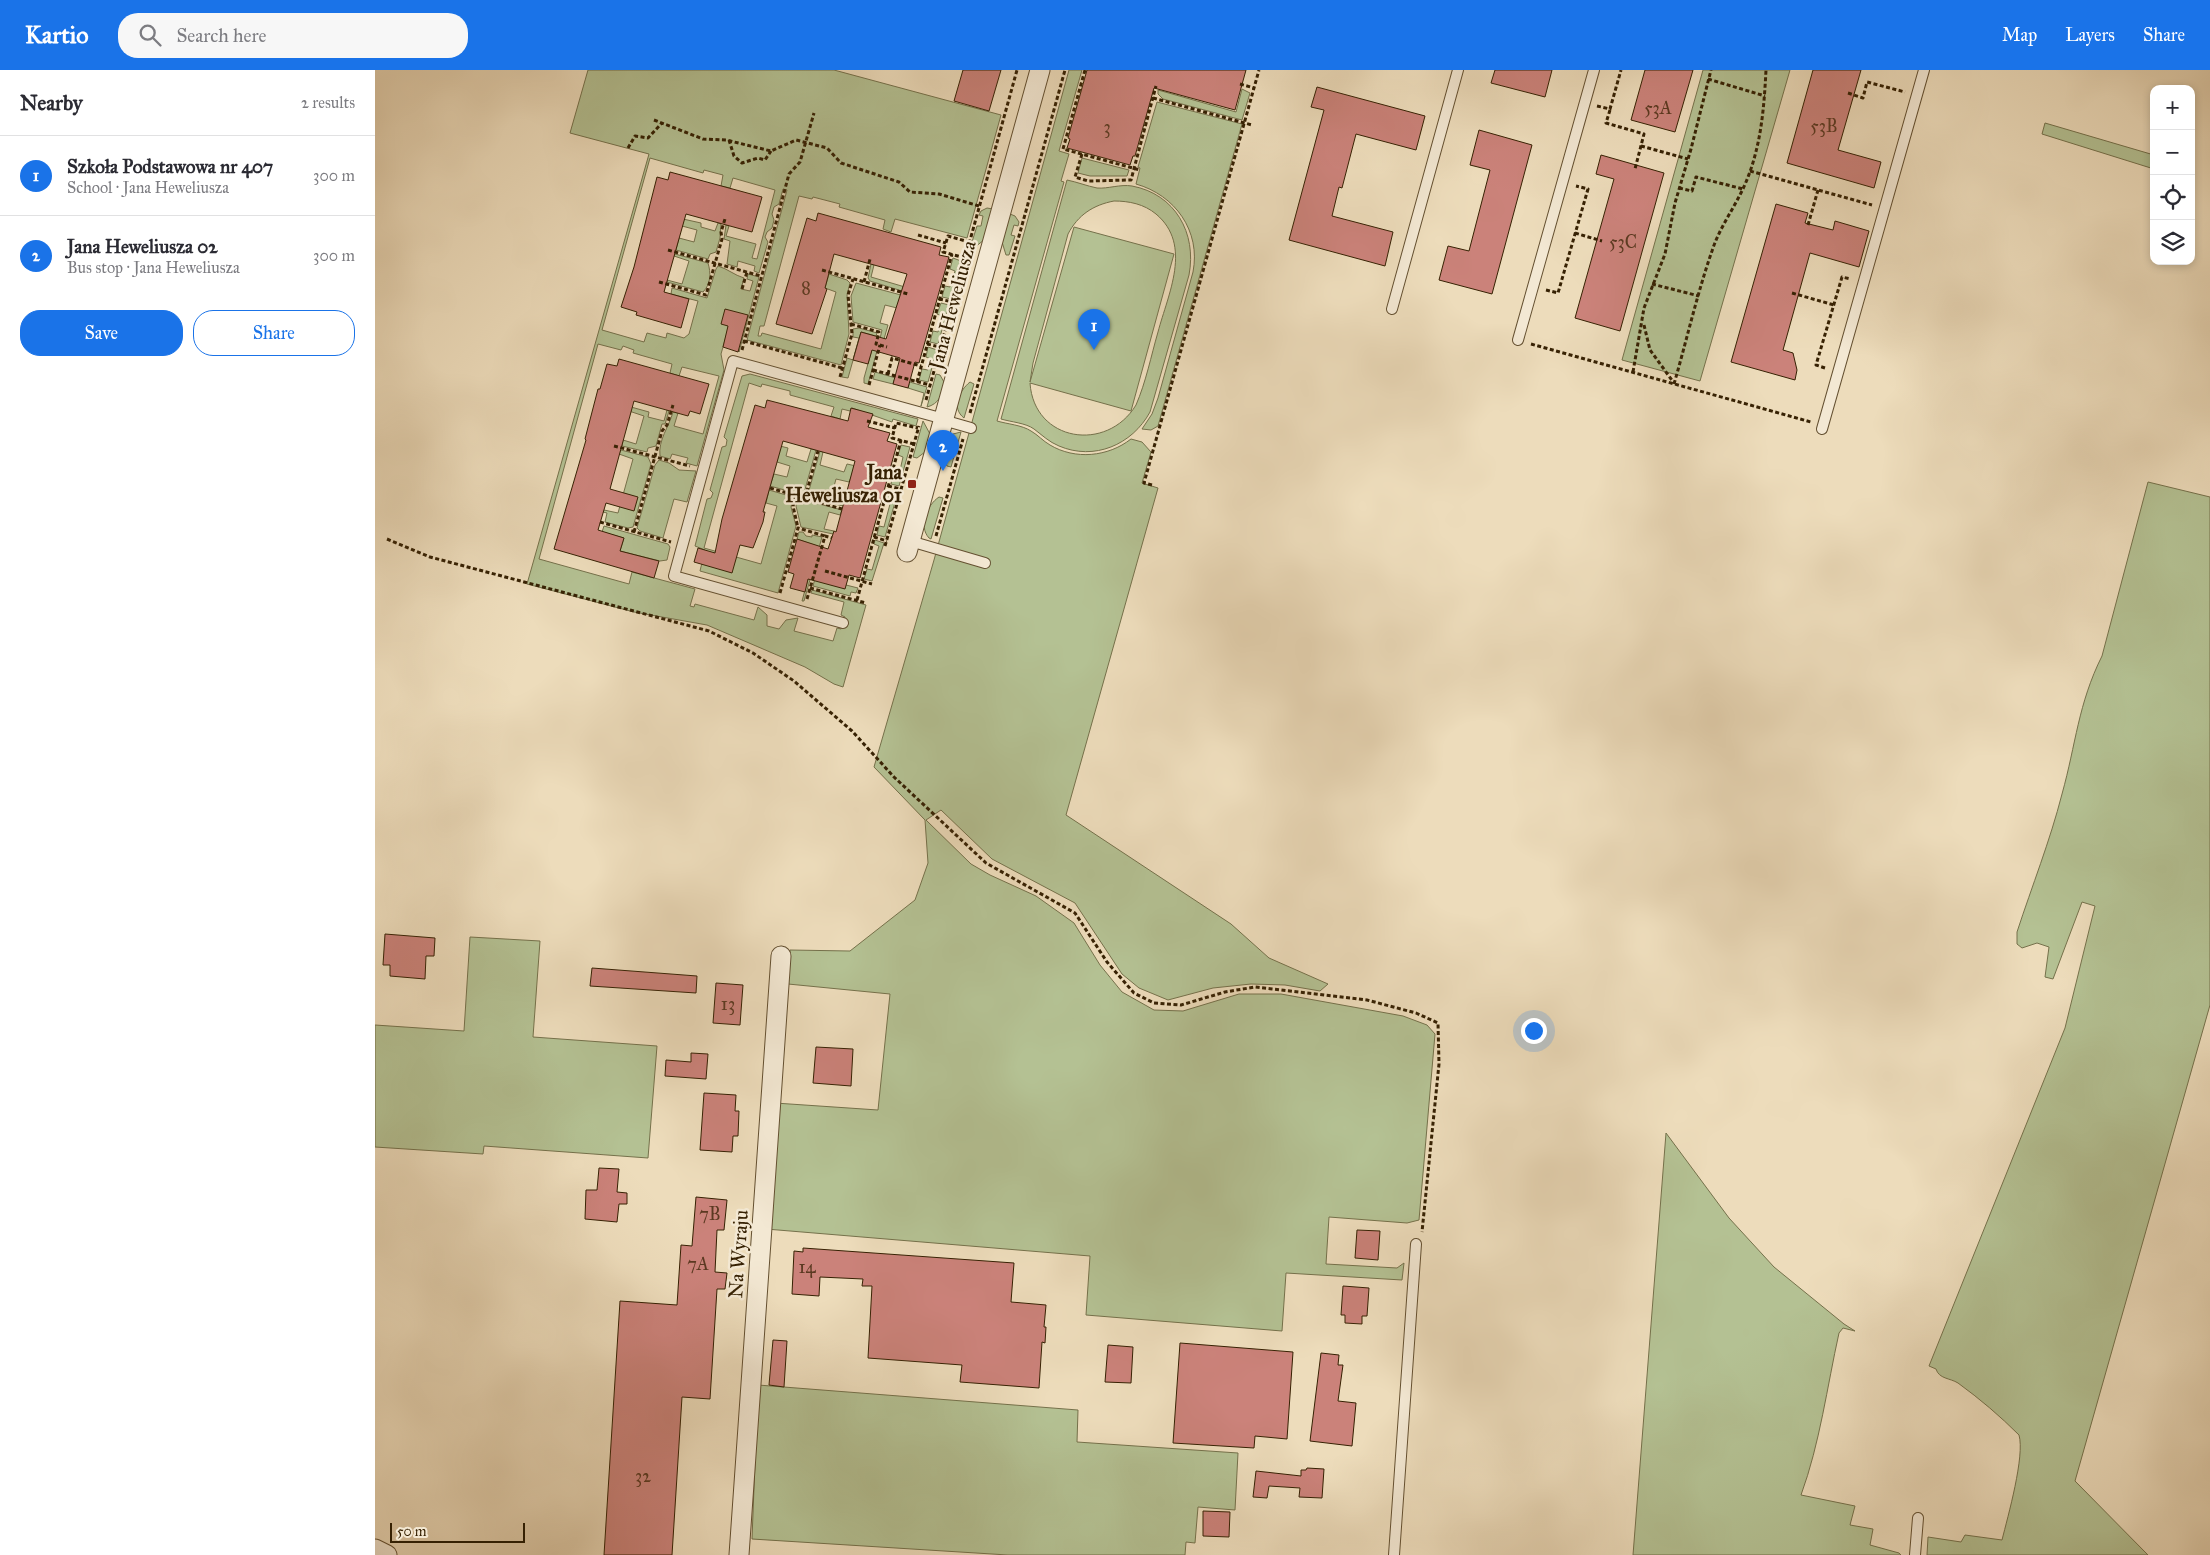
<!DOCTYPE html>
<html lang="en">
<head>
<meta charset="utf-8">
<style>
	:root { --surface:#fff; --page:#f7f7f7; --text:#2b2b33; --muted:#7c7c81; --line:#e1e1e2; --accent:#1a73e8 }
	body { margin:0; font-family:"IM FELL Great Primer",serif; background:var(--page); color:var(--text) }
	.controls { position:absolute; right:15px; top:15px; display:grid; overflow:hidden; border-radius:10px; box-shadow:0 2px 8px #0003 }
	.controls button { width:45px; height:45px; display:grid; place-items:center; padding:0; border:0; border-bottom:1px solid var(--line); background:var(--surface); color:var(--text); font:25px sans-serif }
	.scale { position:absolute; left:15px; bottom:12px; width:135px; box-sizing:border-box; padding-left:5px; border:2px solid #362103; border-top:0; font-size:14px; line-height:18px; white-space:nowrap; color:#362103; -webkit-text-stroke:4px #f3e8d3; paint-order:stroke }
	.you { position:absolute; left:1158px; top:960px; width:18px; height:18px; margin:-12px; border:4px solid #fff; border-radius:50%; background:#1a73e8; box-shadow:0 0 0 8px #1a73e833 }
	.badge { display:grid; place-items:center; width:32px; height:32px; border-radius:50%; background:var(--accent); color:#fff; font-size:16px; font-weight:700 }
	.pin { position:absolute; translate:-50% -41px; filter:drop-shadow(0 1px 2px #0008) }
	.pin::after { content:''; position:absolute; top:26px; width:18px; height:15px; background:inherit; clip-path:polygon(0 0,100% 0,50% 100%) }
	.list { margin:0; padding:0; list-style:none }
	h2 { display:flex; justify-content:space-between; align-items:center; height:65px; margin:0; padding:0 20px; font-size:21px }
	h2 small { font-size:16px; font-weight:400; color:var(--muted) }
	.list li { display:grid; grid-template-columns:32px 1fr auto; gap:15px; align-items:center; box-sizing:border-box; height:80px; padding:0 20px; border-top:1px solid var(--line) }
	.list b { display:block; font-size:19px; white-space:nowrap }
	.list p { margin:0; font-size:16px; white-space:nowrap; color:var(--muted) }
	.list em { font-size:16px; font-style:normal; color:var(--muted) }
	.actions { display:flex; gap:10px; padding:15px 20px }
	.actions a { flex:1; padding:11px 0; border:1px solid var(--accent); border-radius:20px; text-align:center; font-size:18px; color:var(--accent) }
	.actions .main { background:var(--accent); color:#fff }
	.icon { flex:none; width:28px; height:28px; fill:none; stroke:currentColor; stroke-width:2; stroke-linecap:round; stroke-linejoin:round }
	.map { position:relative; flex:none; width:1835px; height:1485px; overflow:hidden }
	header { display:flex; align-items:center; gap:30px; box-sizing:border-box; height:70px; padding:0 25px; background:var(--accent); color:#fff }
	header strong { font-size:24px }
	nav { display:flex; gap:28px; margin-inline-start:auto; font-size:18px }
	.search { width:350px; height:45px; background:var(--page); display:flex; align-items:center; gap:12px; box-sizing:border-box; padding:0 18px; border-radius:20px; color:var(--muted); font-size:19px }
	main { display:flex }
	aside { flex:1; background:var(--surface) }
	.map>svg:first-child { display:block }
	.green { fill:#b4c193; stroke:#75714b; fill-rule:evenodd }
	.building { fill:#cb827a; stroke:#362103 }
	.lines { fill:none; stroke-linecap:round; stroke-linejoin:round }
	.service-casing { stroke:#645031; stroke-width:12 }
	.minor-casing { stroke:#645031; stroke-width:21 }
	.path { stroke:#362103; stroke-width:3; stroke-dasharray:4 2.5; stroke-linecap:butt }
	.service { stroke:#f3e8d3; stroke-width:10 }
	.minor { stroke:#f3e8d3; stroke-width:19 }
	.poi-dot { fill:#8f2418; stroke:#f3e8d3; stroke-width:2 }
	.labels { text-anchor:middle; stroke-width:5; stroke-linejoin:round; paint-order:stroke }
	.number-label { font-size:18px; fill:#5b3921 }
	.street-label { font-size:20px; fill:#362103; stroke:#f3e8d3 }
	.poi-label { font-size:20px; font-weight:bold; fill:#362103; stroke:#f3e8d3; text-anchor:end }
</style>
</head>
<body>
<header>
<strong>Kartio</strong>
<div class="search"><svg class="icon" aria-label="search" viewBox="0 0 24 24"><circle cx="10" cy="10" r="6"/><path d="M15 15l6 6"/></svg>Search here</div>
<nav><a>Map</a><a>Layers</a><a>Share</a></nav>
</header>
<main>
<aside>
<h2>Nearby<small>2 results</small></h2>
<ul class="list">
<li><span class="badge">1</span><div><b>Szkoła Podstawowa nr 407</b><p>School · Jana Heweliusza</p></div><em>300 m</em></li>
<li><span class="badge">2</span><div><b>Jana Heweliusza 02</b><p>Bus stop · Jana Heweliusza</p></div><em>300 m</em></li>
</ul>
<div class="actions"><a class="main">Save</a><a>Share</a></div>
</aside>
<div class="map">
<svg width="1835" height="1485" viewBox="0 0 1835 1485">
	<rect width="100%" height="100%" fill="#eddcbb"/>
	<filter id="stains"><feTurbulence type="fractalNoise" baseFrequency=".004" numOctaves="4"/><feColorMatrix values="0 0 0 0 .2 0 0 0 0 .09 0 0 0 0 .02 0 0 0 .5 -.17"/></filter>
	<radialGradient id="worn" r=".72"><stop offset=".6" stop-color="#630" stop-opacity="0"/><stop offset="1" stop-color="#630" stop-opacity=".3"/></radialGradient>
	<g class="green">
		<path d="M 213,0 L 459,0 L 626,45 L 592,168 L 520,149 L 516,162 L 508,159 L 510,150 L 464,137 L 465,134 L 438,127 L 437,129 L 424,126 L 389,256 L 385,256 L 383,266 L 386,266 L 387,263 L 446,279 L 461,222 L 450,218 L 454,204 L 472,210 L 475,213 L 472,225 L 474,264 L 466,295 L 372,270 L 412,120 L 408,119 L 404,134 L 399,137 L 397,144 L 399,150 L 397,158 L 392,162 L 390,167 L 393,172 L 384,203 L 379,201 L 380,196 L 363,191 L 362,197 L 352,194 L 355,171 L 349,169 L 351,155 L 354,156 L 351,166 L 381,174 L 377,188 L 382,189 L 400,120 L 358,108 L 355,118 L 346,116 L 348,105 L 329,100 L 328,103 L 275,88 L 227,260 L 269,272 L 272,263 L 291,268 L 292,263 L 309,268 L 314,264 L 323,231 L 296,224 L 297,218 L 332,228 L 341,199 L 343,196 C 353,199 359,205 369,208 L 366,219 L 375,221 L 378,211 L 372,209 L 373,204 L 384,207 L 364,282 L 354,256 L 346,284 L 349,300 L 322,396 L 311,393 L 313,388 L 297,384 L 295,389 L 285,386 C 283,370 294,357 298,342 L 303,343 L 299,356 L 328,364 L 344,306 L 307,297 L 304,306 L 295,303 L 297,294 L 258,283 L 259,280 L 248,276 L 246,280 L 223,274 L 164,489 L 254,514 L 257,502 L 320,519 L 315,536 L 319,537 L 320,534 L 379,550 L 383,537 L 392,545 L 392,556 L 404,559 L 411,550 L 423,548 L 419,561 L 458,571 L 462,558 L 466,559 L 470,547 L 466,545 L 469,532 L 436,523 L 437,520 L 491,535 L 468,617 L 459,614 L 430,597 L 332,555 L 259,542 L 152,514 L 274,84 L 195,63 Z"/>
		<path d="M 694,0 L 707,0 L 684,81 L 694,84 L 686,111 L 689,112 L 622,351 C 632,354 647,355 656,361 C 663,365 668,371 675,375 C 700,390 733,387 756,369 L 767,372 L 776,382 L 767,413 L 783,418 L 691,745 L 856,854 L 894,888 L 953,914 L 945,921 L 910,915 L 876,914 L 838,918 L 793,930 L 764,918 L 747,904 L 700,833 L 617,789 L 566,740 L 551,750 L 596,794 L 615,805 L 661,826 L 699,853 L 725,895 L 747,922 L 779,940 L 808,941 L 864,924 L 906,924 L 1028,946 L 1052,955 L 1060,964 L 1044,1150 L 1032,1153 L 954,1147 L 951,1194 L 1022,1198 L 1029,1193 L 1027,1210 L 911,1203 L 907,1261 L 711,1245 L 715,1186 L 391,1159 L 400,1033 L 503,1040 L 515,924 L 413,914 L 415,880 L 475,881 L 540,830 L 553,793 L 550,750 L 499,697 L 559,490 Z"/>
		<polygon points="1328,0 1415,0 1325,311 1247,290"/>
		<polygon points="867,19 875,23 867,50 788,29 783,24 783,20 861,42"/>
		<path d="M 782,32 L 867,54 L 783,356 L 776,360 L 767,359 L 777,344 L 783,328 L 818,202 C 826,161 800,125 761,114 L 765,98 L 763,97 Z"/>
		<polygon points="1670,53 1779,85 1779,99 1667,64"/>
		<polygon points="707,88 754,100 752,106 715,106 703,103"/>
		<path d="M 692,110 C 702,112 712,116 722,118 C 733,119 745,114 757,116 C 800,124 822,163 814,205 L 775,342 C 757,375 719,391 684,376 C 674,372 667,365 659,359 C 651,353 636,352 626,349 ZM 739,131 C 754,131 769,134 781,144 C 818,175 793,224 783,262 C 776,286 771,312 761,335 C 732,383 659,372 655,313 L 756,341 L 799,184 L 699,157 L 655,312 L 658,293 L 693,164 C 703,145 718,135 739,131 Z"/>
		<polygon points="612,138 618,139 609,170 600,177 596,175 602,156 606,156 608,146 604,145 606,141"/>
		<polygon points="635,144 640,146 644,152 643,156 639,155 636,165 640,166 634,185 631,185 627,172"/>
		<polygon points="308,149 326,153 326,157 340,161 343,153 346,154 345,168 341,182 335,184 333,189 301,180 304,168 319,172 322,160 307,156"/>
		<path d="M 300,184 L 333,193 C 336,203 336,214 328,222 L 292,212 L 292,210 L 307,214 L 314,191 L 299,186 Z"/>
		<polygon points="578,188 586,191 576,229 567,227 570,216 575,217 580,201 575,199"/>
		<polygon points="496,194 499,195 496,207 530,217 527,221 495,211 493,208"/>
		<polygon points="481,213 526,225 522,238 510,235 505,253 513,255 509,269 504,273 507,260 478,252 476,226"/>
		<polygon points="566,233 574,235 563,274 555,272 558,261 563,262 567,246 562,244"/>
		<polygon points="484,258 502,263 501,266 486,262 473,308 467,307 472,288 478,290 484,268 478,267 478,259"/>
		<polygon points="498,276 503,277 493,314 489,313 489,308"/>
		<polygon points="553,277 562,280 553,312 544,310 547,299 553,300 556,289 551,287"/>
		<polygon points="500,302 552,317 546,336 549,323 533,318 534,314 519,310 518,314 498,309"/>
		<polygon points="375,304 543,349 541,356 518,349 517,352 477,338 475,341 467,339 465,349 456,346 459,337 415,325 415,321 387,314 386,317 374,313 329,478 386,494 402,436 391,433 394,420 418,427 416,437 421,456 403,523 325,501 330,480 320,476 332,429 336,428 338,423 335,420 347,377 351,376 352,370 349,367 367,306"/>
		<path d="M 561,304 L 565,305 L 569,312 C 568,324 564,334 552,337 Z"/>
		<path d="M 595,312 L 599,314 L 589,348 C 576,338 584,321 595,312 Z"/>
		<polygon points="256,337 274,342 273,347 289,351 292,340 294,341 290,354 287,354 281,376 273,378 272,382 247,376 248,370 261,374 269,346 254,341"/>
		<polygon points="548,351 555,364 550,382 542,388 538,387"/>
		<path d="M 586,362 L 576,397 L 572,396 C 567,384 568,373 578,364 Z"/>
		<polygon points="526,375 535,377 524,416 516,414 518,404 524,405 528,387 523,385"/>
		<polygon points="405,376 413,378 411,386 432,392 436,379 441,380 429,423 424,424 395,416 399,404 412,407 415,396 402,392"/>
		<polygon points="246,380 273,387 276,394 258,457 253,458 230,452 232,443 228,442 229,440 243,443 258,389 244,384"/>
		<polygon points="445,381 448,382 445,395 469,402 472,394 481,396 474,412 461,409 458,420 471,423 468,436 436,428 433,424"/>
		<polygon points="284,390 294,393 304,400 321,401 312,432 299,429 288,468 265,461 262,458 280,395"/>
		<path d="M 1773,412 L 1835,427 L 1835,935 L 1700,1411 L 1773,1485 L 1552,1485 L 1553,1467 L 1586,1472 L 1590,1465 L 1627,1470 C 1633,1446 1650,1386 1644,1365 C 1625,1346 1605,1329 1583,1313 C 1575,1308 1564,1309 1561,1299 L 1554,1296 L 1690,958 L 1720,836 L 1707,832 L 1678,909 L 1670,907 L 1674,877 L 1662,873 L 1647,878 L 1642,874 L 1642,862 C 1657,816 1675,771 1687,724 C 1701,674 1703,634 1727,586 Z"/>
		<polygon points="519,420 523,422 510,467 502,465 504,456 509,457 515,434 510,433 512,425 517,427"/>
		<path d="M 564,427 L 568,428 L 556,469 L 554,468 C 543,456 552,435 564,427 Z"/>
		<polygon points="425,429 467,440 465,445 454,442 449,459 459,461 458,464 426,457 421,436 422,431"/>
		<polygon points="229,456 293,474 295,477 292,490 285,491 245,481 249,468 227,462"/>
		<polygon points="424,462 428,462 431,466 437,467 437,465 447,467 429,531 427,531 442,476 422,469"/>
		<polygon points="500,470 509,473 497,511 489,509 492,499 497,500 504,476 499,474"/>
		<polygon points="448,478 471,515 483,518 481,523 476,522 475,526 438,516"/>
		<polygon points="95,867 165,871 158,967 282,976 273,1088 109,1076 108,1084 0,1077 0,955 89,961"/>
		<path d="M 1291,1063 L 1354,1148 L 1399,1197 L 1469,1254 L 1480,1261 L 1468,1258 L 1464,1263 C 1452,1317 1445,1373 1426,1425 L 1480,1436 L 1475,1455 L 1498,1459 L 1495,1475 L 1524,1483 L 1526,1485 L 1258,1485 Z"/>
		<polygon points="383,1315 703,1340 702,1372 863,1383 860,1440 823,1437 820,1473 811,1472 810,1485 633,1485 377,1469"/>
	</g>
	<g class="building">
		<polygon points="588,0 626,0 614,41 579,31"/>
		<polygon points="712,0 871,0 860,40 779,18 760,86 758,86 755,95 692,78 695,69 693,68"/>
		<polygon points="1120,0 1177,0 1170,27 1116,13"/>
		<polygon points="1270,0 1318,0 1300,62 1256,50"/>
		<polygon points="1438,0 1486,0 1463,80 1506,92 1499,118 1412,93"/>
		<polygon points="942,17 1050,46 1041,80 981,64 967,118 964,117 957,146 1018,162 1010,196 914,170 949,40 936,37"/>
		<polygon points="1104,60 1157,75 1117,224 1064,210 1073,176 1094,181 1115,100 1095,95"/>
		<polygon points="1226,85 1289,103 1245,261 1200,248 1239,109 1221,104"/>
		<polygon points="295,102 387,127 377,162 311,144 289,222 314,229 306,258 261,245 262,242 246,237 259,197 282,107 293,110"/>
		<polygon points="1401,134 1433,143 1430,153 1458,160 1460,151 1494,161 1484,197 1435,183 1408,280 1418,283 1422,300 1420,310 1356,292"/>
		<polygon points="443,143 566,177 564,185 574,187 544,293 540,292 533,318 518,314 525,288 497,280 493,294 478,290 486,262 511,269 532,204 459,184 450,218 452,219 437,264 401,254 432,148 441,151"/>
		<polygon points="350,239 373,245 363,282 348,277 353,256 346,254"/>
		<polygon points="244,289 334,314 325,344 315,341 313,346 259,331 235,419 263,427 259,441 231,433 223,460 249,468 245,481 284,491 279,508 179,479 211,370 210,369 223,319 225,319 232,294 242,296"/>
		<polygon points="392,330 473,351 476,338 498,344 493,357 515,363 512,371 522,374 485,508 474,505 470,519 433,509 430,522 415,518 419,504 413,502 422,469 453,479 459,461 461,462 480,391 408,371 388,442 390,442 388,452 378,478 365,475 357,503 319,492 323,478 340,483 347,449 380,335 390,338"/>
		<polygon points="10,864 60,868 59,886 51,886 50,909 15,906 15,895 8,895"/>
		<polygon points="217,898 322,906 321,923 215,916"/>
		<polygon points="341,913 368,915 365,955 338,953"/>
		<polygon points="441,977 478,979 476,1016 438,1013"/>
		<polygon points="316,983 333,984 331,1009 290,1006 291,990 316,992"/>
		<polygon points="329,1023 361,1025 360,1041 364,1041 363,1066 358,1066 357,1082 325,1080"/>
		<polygon points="224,1098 244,1099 242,1122 252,1123 252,1134 244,1134 242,1152 210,1149 211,1120 222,1120"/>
		<polygon points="321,1127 352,1130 349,1160 342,1160 340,1202 352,1203 350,1219 342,1219 335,1329 307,1327 297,1485 229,1485 245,1231 302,1235 306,1175 317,1176"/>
		<polygon points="982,1160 1005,1161 1003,1190 980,1188"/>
		<polygon points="428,1178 639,1193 636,1232 671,1235 669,1257 671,1257 670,1273 667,1272 664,1318 585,1312 587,1295 493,1288 497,1216 487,1216 488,1209 445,1207 444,1226 417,1224 419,1181 428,1182"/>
		<polygon points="968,1216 994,1218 992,1246 987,1246 987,1254 970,1253 970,1245 966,1245"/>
		<polygon points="398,1270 412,1271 409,1317 394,1315"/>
		<polygon points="805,1273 918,1282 912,1369 880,1366 879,1378 798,1373"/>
		<polygon points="733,1275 758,1277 756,1313 730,1312"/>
		<polygon points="946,1283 964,1285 963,1295 968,1295 963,1331 981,1333 977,1376 935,1371"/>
		<polygon points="932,1398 949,1399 947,1428 924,1427 925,1418 894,1416 892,1428 878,1427 881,1401 926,1406 926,1400 931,1400"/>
		<polygon points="828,1441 855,1442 854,1467 828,1466"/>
	</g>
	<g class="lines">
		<g class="service-casing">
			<g id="service">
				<polyline points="1017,239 1083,0"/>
				<polyline points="1143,270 1219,0"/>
				<polyline points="568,350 596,358"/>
				<polyline points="1447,359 1549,0"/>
				<polyline points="535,471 610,493"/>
				<polyline points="468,553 299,506 358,291 569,349"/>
				<polyline points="1019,1485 1041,1174"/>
				<polyline points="1540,1485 1543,1448"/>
			</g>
		</g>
		<g class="minor-casing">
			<g id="minor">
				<polyline points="532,482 665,0"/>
				<polyline points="0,1479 12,1485"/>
				<polyline points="364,1485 406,886"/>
			</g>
		</g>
		<g class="path">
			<polyline points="710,0 688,79 765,100"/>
			<polyline points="1333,9 1390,26"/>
			<polyline points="865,14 879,18"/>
			<polyline points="1473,23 1488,28 1492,12 1530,22"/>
			<polyline points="778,28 877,55"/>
			<polyline points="1222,36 1235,39 1246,0"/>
			<polyline points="1235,40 1231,53 1269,64 1260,99"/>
			<polyline points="279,50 328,69 351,70 396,81 421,70 452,78 466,93 524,112 535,122 564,124 604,136"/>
			<polyline points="354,70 359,86 367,93 383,88 390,90 396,81"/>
			<polyline points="1266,76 1313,89"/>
			<polyline points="253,78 260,66 273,68 287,53"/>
			<polyline points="707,84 700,107 713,111 756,110 781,16"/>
			<polyline points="1375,101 1497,135"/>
			<polyline points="1304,118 1317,121 1321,107 1368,119"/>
			<polyline points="1433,155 1443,120"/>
			<polyline points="1200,163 1227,171"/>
			<polyline points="543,165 571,173"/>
			<polyline points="293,180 386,206"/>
			<polyline points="590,188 568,182 573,166 594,172"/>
			<polyline points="447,200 533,224"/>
			<polyline points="284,212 331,225 347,169 346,162 350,149"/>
			<polyline points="489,212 495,189"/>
			<polyline points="1277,214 1324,226"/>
			<polyline points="367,219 372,202"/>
			<polyline points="1171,220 1183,223 1213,119 1201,116"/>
			<polyline points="1417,223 1459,235"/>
			<polyline points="564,229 578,232"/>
			<polyline points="476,254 504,262 501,274 512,277"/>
			<polyline points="1269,255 1275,280 1299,313"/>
			<polyline points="369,271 467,298"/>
			<polyline points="552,274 565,277"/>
			<polyline points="1156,274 1436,352"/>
			<polyline points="367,280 414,104 425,92 439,43"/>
			<polyline points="1450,298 1441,295 1467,207 1476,209"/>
			<polyline points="498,300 555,315"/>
			<polyline points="1258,302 1269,238 1290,184 1300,133 1316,79 1336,0"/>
			<polyline points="513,304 517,288 546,296"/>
			<polyline points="465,307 477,264 473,225 478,209"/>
			<polyline points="542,312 577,184"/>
			<path d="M 1299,314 C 1312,269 1322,224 1337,181 C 1345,156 1361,136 1371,112 C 1386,76 1389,39 1391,0"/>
			<polyline points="494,315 505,275"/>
			<polyline points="551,330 642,0"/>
			<polyline points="595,343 690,0"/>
			<polyline points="492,351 520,358"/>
			<polyline points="539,374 517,368 521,353 543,358"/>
			<polyline points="239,376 315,396"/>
			<polyline points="777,415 769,413 884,0"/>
			<polyline points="513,416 526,419"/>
			<polyline points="395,418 467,439"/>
			<polyline points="421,426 418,436 423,458"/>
			<polyline points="430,428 443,381"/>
			<polyline points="225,452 296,472"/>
			<polyline points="259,462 287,361 292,355 298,335"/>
			<polyline points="561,466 588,369"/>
			<polyline points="499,467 512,471"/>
			<polyline points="12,469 55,487 334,561 378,583 419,611 477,661 519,707 611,793 700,843 732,892 759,923 779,933 806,935 850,922 880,917 992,930 1041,943 1063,953 1064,994 1047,1162"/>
			<polyline points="510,476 544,356"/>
			<polyline points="450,501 497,514"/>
			<polyline points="435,518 491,533"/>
			<polyline points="405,523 423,458 450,466"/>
			<polyline points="432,529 450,466 457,468"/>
			<polyline points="482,530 526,370"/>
		</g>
		<use href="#service" class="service"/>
		<use href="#minor" class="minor"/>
	</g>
	<rect class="poi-dot" x="532" y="409" width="10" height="10" rx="2.5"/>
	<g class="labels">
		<g class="number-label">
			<text x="1283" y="44">53A</text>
			<text x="1449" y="62">53B</text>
			<text x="732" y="63">3</text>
			<text x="1248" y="178">53C</text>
			<text x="431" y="224">8</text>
			<text x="353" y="940">13</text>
			<text x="335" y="1150">7B</text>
			<text x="323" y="1200">7A</text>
			<text x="432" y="1203">14</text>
			<text x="268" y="1412">32</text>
		</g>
		<g class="street-label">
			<text transform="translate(577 235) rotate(-75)" y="7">Jana Heweliusza</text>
			<text transform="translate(363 1184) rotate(-86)" y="7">Na Wyraju</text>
		</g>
		<g class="poi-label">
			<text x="527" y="409">Jana<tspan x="527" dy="23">Heweliusza 01</tspan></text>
		</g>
	</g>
	<rect width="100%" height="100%" filter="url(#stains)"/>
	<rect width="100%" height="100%" fill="url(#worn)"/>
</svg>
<div class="controls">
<button>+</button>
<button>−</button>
<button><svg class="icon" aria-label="locate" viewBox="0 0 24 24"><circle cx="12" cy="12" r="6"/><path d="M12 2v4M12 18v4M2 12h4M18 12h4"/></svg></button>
<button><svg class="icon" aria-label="layers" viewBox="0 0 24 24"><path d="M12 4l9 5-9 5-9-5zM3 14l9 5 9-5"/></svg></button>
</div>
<div class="scale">50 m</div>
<div class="you"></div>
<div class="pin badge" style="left:719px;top:280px">1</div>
<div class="pin badge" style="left:568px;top:401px">2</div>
</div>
</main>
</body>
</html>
